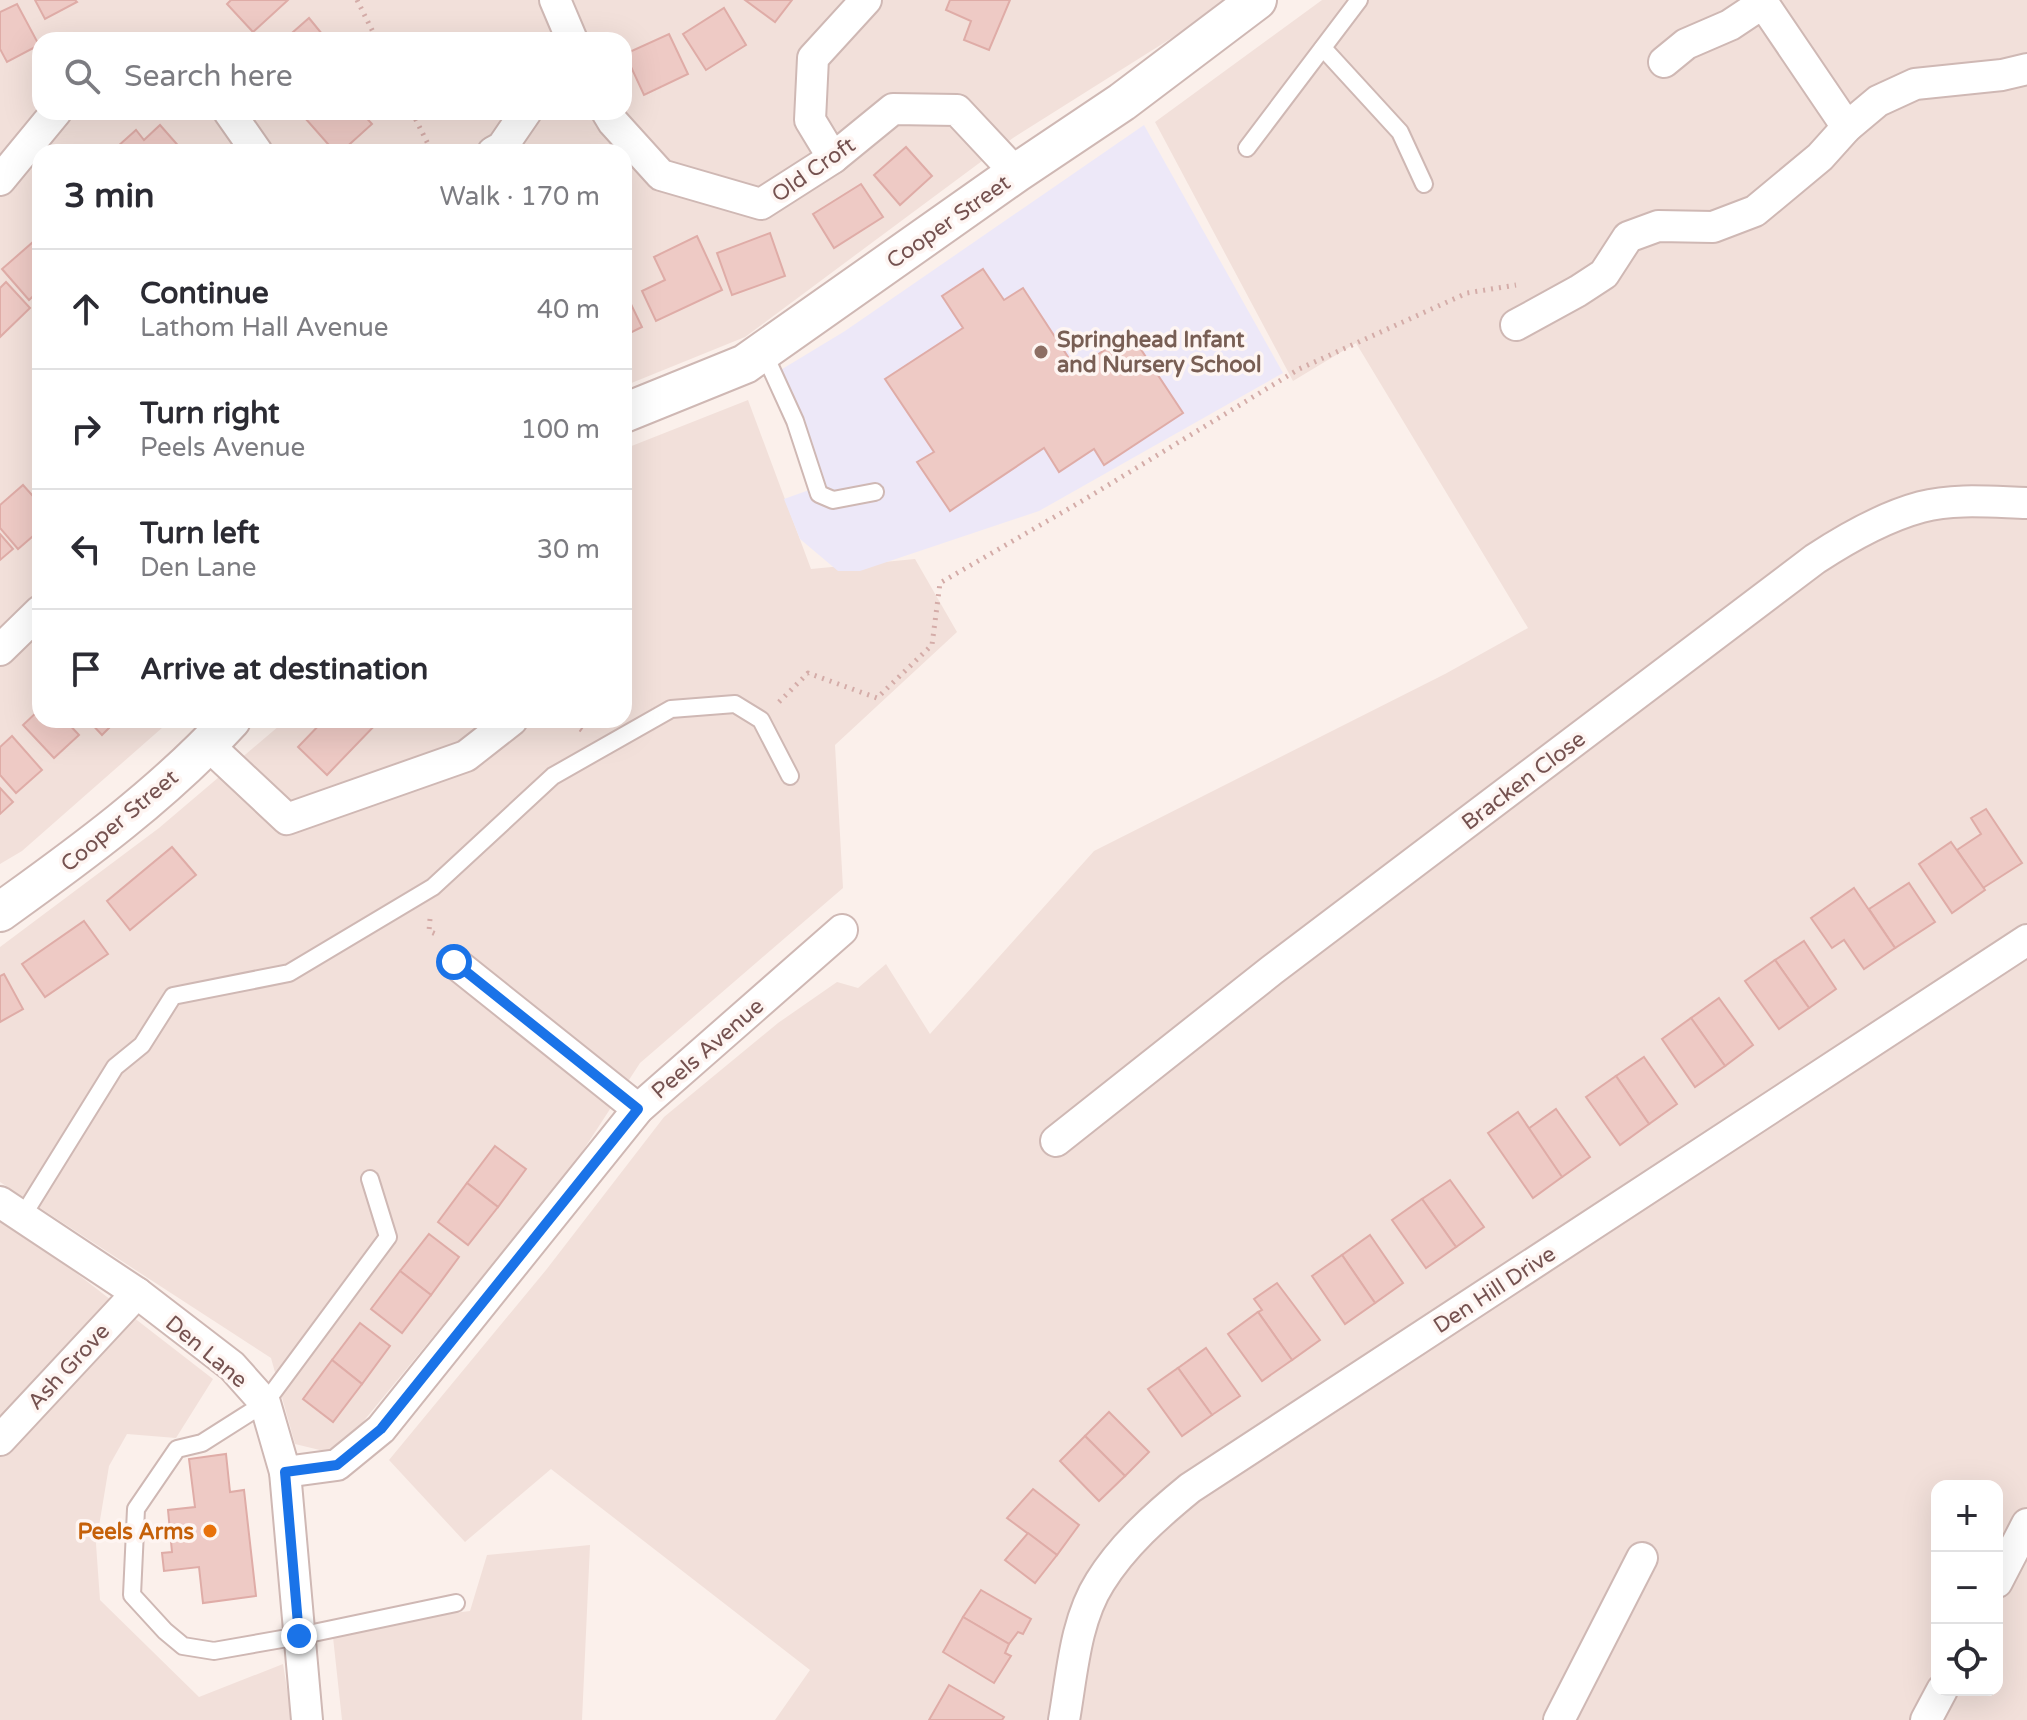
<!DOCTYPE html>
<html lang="en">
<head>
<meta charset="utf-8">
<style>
	:root { --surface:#fff; --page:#f2f2f3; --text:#2b2b33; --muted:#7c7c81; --line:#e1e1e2 }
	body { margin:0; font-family:"Varela Round",sans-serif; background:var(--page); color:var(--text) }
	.controls { position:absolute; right:24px; bottom:24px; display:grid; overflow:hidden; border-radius:16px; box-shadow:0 8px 32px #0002 }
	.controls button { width:72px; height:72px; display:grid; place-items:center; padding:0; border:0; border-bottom:2px solid var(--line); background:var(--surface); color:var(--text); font:40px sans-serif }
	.stop { position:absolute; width:24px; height:24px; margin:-18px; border:6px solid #1a73e8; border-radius:50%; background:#fff }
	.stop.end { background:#1a73e8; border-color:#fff; box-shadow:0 2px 8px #0008 }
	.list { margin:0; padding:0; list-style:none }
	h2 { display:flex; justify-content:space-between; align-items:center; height:104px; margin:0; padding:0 32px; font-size:34px }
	h2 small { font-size:26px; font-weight:400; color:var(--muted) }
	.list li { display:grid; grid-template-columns:52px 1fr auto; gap:24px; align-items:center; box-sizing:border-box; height:120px; padding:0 32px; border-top:2px solid var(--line) }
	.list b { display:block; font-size:30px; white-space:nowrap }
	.list p { margin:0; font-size:26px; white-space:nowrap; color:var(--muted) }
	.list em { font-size:26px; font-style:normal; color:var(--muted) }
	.icon { flex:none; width:44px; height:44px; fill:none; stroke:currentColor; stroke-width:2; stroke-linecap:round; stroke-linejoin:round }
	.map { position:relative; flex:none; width:2027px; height:1720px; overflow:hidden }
	.search { position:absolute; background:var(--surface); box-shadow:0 8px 32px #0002; left:32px; top:32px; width:600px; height:88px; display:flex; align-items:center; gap:20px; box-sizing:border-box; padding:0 28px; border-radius:24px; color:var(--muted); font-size:30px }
	.panel { position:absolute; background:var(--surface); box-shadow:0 8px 32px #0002; left:32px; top:144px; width:600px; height:584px; border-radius:24px }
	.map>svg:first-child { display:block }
	.residential { fill:#f2e0da; fill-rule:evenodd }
	.education { fill:#ede8f8 }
	.building { fill:#eecac5; stroke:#dfaca7; stroke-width:2 }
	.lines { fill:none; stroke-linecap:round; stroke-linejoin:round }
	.service-casing { stroke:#cfb8b4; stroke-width:20 }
	.minor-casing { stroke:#cfb8b4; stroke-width:34 }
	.tertiary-casing { stroke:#cfb8b4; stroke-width:42 }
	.path { stroke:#d4aca8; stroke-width:5; stroke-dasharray:2 6; stroke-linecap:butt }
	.service { stroke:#fff; stroke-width:16 }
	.minor { stroke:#fff; stroke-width:30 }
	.tertiary { stroke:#fff; stroke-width:38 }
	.route { stroke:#1a73e8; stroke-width:10 }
	.education-dot { fill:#8d6e63; stroke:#fef5f2; stroke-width:3 }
	.food-dot { fill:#e8710a; stroke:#fef5f2; stroke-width:3 }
	.labels { text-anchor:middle; stroke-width:7; stroke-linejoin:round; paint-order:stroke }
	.street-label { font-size:22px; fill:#755250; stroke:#fef5f2 }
	.education-label { font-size:22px; font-weight:bold; fill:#785e54; stroke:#fef5f2; text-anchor:start }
	.food-label { font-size:22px; font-weight:bold; fill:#c56008; stroke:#fef5f2; text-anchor:end }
</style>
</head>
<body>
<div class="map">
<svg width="2027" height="1720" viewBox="0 0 2027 1720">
	<rect width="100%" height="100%" fill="#fbf0eb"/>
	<g class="residential">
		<path d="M 0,0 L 1232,0 L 1013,138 L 745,337 L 624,386 L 624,152 L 40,152 L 40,720 L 171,720 L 22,851 L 0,864 ZM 40,40 L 624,40 L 624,112 L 40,112 Z"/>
		<path d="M 1322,0 L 2027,0 L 2027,1720 L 775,1720 L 810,1670 L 551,1469 L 465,1542 L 389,1460 L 546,1270 L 664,1117 L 778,1023 L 837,982 L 858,988 L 886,964 L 930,1034 L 1094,851 L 1445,674 L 1528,628 L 1356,343 L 1293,381 L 1155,122 ZM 1937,1486 L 1997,1486 L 1997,1690 L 1937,1690 Z"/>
		<polygon points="748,400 811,569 915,559 957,632 835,745 843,888 640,1063 571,1169 362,1423 328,1452 295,1444 271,1358 0,1182 0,947 159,828 286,720 624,720 624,449"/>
		<polygon points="0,1214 213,1379 176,1438 127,1434 109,1466 96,1544 100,1600 199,1697 283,1664 292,1720 0,1720"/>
		<polygon points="590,1545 582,1720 342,1720 332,1628 470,1611 487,1555"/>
	</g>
	<polygon class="education" points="1144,125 1283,373 1039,511 860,571 838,571 800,539 784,499 812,489 774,374 845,331"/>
	<g class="building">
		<polygon points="35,0 75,0 77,2 45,19"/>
		<polygon points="231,0 288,0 253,32 227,4"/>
		<polygon points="745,0 792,0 775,22"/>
		<polygon points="950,0 1010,0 989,50 964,40 971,21 946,10"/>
		<polygon points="17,4 39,45 7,62 0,49 0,12"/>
		<polygon points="724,8 746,45 706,70 683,34"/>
		<polygon points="309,18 327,40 284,40"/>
		<polygon points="669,34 688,74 644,95 625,54"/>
		<polygon points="311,112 361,112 372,124 341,152 335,152 305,118"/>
		<polygon points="160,125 182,150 180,152 122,152 117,147 136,130 144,140"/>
		<polygon points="906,147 932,176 900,205 874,175"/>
		<polygon points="861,184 883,217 834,248 813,214"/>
		<polygon points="770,233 785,276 732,295 717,253"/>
		<polygon points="697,236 722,290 656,321 642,291 665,280 654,257"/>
		<polygon points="33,242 40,250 40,290 29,300 2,269"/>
		<polygon points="983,269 1004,300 1023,288 1076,369 1130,333 1183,413 1104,465 1094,449 1059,472 1044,448 950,511 917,462 934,452 885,379 963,328 942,296"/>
		<polygon points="6,282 30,308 0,337 0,288"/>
		<polygon points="628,298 642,327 624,336 624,300"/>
		<polygon points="23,485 40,504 40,530 18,549 0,528 0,505"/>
		<polygon points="0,534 13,549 0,560"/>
		<polygon points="40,709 40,720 65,720 79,735 54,758 23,725"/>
		<polygon points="88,720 117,720 102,735"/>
		<polygon points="324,720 380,720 327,775 298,747"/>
		<polygon points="12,736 42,770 16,793 0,775 0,747"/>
		<polygon points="0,788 13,802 0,814"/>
		<polygon points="1986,809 2022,863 1983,888 1957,850 1981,834 1971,818"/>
		<polygon points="1951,842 1985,890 1952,913 1919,864"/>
		<polygon points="172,847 196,875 130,930 107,901"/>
		<polygon points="1909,883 1935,922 1895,948 1869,909"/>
		<polygon points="1854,888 1895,948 1864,969 1844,940 1832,948 1811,918"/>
		<polygon points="84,921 108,954 45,997 22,964"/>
		<polygon points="1804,941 1836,989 1809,1008 1775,960"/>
		<polygon points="1775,960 1809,1008 1779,1029 1745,981"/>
		<polygon points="4,974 23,1009 0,1022 0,976"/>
		<polygon points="1719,998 1753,1045 1725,1066 1691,1018"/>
		<polygon points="1691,1018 1725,1066 1695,1087 1662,1039"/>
		<polygon points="1644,1057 1677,1104 1649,1124 1616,1076"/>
		<polygon points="1616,1076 1649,1124 1620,1145 1586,1097"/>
		<polygon points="1556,1109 1590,1157 1562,1177 1528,1129"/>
		<polygon points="1518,1112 1562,1177 1533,1198 1488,1133"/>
		<polygon points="495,1146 526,1169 498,1207 467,1183"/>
		<polygon points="1450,1180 1484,1227 1456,1247 1422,1199"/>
		<polygon points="467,1183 498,1207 468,1245 438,1222"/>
		<polygon points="1422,1199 1456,1247 1426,1268 1392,1220"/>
		<polygon points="429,1234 459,1257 431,1295 400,1271"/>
		<polygon points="1370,1235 1403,1283 1375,1303 1342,1255"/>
		<polygon points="1342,1255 1375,1303 1345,1324 1312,1276"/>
		<polygon points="400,1271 431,1295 402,1333 371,1309"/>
		<polygon points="1277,1283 1320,1340 1292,1360 1258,1312 1262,1310 1254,1299"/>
		<polygon points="1258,1312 1292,1360 1262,1381 1228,1334"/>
		<polygon points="360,1323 390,1346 362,1384 332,1360"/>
		<polygon points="1206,1348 1240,1396 1212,1415 1178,1368"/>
		<polygon points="332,1360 362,1384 333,1422 303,1399"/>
		<polygon points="1178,1368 1212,1415 1182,1436 1148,1389"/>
		<polygon points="1109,1412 1149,1452 1125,1476 1085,1436"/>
		<polygon points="1085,1436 1125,1476 1099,1501 1060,1461"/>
		<polygon points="226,1454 230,1492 244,1490 256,1596 203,1603 199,1567 164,1571 162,1553 172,1552 168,1510 195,1507 189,1459"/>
		<polygon points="1033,1489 1079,1525 1057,1555 1007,1518"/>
		<polygon points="1028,1533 1057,1555 1035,1583 1005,1560"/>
		<polygon points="981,1590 1031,1619 1023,1634 1018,1632 1009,1644 963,1617"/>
		<polygon points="963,1617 1009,1644 1005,1653 1011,1656 994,1683 943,1652"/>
		<polygon points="949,1685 1004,1717 1002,1720 929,1720"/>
	</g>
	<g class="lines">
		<g class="service-casing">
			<g id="service">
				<polyline points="1323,48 1400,132 1424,184"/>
				<polyline points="1247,148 1359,0"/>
				<polyline points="763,351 795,421 819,494 833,500 875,492"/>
				<polyline points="370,1179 388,1237 265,1403 202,1443 177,1449 136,1509 132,1595 165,1631 183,1646 214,1651 299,1636 456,1603"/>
				<polyline points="22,1217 115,1067 142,1045 173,996 289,973 433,887 553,776 671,709 735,704 761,720 790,776"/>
			</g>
		</g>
		<g class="minor-casing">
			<g id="minor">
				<polyline points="555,0 572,40"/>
				<polyline points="1664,62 1686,44 1730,25 1763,3 1847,127"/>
				<polyline points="229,112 257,152"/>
				<polyline points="607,112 613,122 661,175 761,204 833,158 893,109 957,110 1016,173"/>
				<polyline points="493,152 502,147 526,112"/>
				<polyline points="833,158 810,120 813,58 866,0"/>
				<polyline points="0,180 56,112"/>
				<polyline points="1516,325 1578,291 1604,274 1628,237 1658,226 1713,227 1755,211 1820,157 1847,127 1878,101 1915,84 2002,75 2027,69"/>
				<polyline points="0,650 40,611"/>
				<polyline points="208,745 287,819 466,756 512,720"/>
				<polyline points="454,962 638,1109"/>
				<path d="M 1056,1141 L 1272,970 L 1815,559 C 1847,538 1884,517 1921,507 C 1955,498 1992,502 2027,503"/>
				<polyline points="0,1202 137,1293 232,1366 265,1403 285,1472 307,1720"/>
				<polyline points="0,1440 137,1293"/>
				<polyline points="285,1472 337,1465 381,1429 638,1109 842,930"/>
				<polyline points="1997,1582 2027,1524"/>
				<path d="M 1064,1720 C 1072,1675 1075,1621 1100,1582 C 1123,1545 1157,1515 1190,1488 L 2027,940"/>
				<polyline points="1559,1720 1642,1558"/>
				<polyline points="1926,1720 1942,1690"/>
			</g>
		</g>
		<g class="tertiary-casing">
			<g id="tertiary">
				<polyline points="624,413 745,364 1016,173 1122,102 1257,0"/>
				<path d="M 0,912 C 81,854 163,794 231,720"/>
			</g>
		</g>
		<g class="path">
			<polyline points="357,0 377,40"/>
			<polyline points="412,112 432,152"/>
			<polyline points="779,702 808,673 877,698 932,645 940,583 1082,501 1299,369 1467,293 1516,285"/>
			<polyline points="567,720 583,731"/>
			<polyline points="430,919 429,931 438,935"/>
		</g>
		<use href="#service" class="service"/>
		<use href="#minor" class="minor"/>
		<use href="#tertiary" class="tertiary"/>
	</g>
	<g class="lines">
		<polyline class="route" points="299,1636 285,1472 337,1465 381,1429 638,1109 454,962"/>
	</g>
	<circle class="education-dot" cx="1041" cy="352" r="8"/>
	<circle class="food-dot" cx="210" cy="1531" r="8"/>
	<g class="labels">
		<g class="street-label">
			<text transform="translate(813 169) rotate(-35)" y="8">Old Croft</text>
			<text transform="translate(948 221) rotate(-35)" y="8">Cooper Street</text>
			<text transform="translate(1523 780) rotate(-37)" y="8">Bracken Close</text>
			<text transform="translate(119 820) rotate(-40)" y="8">Cooper Street</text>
			<text transform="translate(707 1048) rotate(-41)" y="8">Peels Avenue</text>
			<text transform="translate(1494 1289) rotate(-33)" y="8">Den Hill Drive</text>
			<text transform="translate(207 1351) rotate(40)" y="8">Den Lane</text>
			<text transform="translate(68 1366) rotate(-47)" y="8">Ash Grove</text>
		</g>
		<g class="education-label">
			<text x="1057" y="347">Springhead Infant<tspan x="1057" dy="25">and Nursery School</tspan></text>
		</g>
		<g class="food-label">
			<text x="194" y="1539">Peels Arms</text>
		</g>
	</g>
</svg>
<div class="controls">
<button>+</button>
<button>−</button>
<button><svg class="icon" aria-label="locate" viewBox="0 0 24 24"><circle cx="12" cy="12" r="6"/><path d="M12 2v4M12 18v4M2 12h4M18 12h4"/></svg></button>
</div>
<div class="stop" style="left:454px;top:962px"></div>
<div class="stop end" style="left:299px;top:1636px"></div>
<div class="search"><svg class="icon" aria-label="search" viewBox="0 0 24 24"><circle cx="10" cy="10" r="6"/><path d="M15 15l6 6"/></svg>Search here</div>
<section class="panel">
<h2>3 min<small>Walk · 170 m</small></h2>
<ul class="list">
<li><svg class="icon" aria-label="ahead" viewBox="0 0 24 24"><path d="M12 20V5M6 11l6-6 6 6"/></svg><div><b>Continue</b><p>Lathom Hall Avenue</p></div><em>40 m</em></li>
<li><svg class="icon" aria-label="right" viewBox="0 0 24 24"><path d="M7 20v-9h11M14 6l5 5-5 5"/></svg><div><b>Turn right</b><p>Peels Avenue</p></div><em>100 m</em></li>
<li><svg class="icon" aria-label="left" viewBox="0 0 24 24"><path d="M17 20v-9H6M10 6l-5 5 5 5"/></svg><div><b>Turn left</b><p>Den Lane</p></div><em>30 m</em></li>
<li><svg class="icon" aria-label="arrive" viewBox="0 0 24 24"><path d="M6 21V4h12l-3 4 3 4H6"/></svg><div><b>Arrive at destination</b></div></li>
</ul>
</section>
</div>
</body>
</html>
